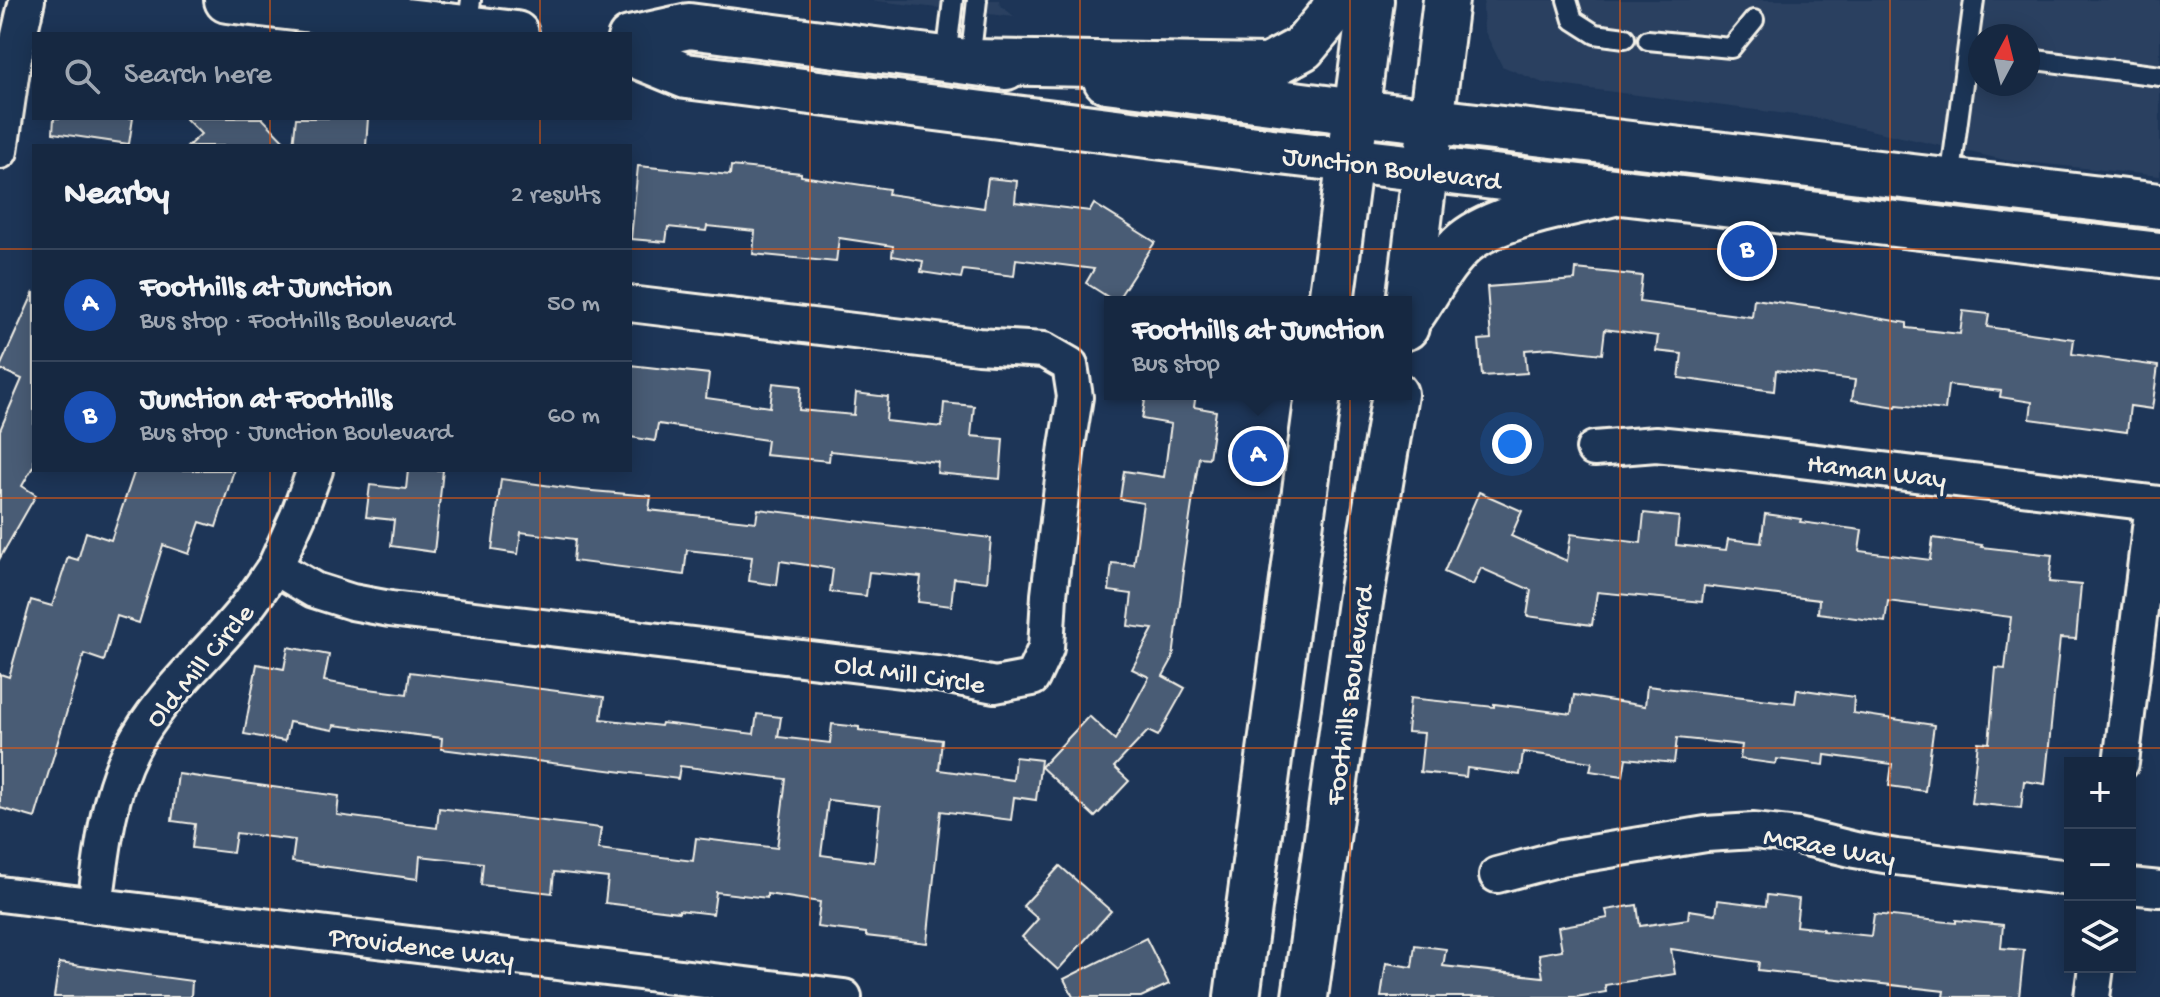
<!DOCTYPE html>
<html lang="en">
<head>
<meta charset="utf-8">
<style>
	:root { --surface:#162841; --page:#1f3048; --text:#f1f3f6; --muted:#9ea6b1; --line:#35445a; --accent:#bca0f2 }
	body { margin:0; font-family:"Gochi Hand",sans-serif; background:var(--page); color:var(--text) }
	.controls { position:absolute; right:24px; bottom:24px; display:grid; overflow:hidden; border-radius:0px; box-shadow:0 4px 20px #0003 }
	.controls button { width:72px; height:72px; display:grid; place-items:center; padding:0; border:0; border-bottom:2px solid var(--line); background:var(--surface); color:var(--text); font:40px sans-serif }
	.compass { position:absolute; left:1968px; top:24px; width:72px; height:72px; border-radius:50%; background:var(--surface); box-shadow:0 4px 20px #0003; rotate:7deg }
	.you { position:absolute; left:1512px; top:444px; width:28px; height:28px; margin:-20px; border:6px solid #fff; border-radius:50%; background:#1a73e8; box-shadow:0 0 0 12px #1a73e833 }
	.badge { display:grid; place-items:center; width:52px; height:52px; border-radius:50%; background:var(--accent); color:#fff; font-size:26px; font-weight:700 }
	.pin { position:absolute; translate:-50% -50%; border:4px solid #fff; box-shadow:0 2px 8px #0006 }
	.popup { position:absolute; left:1104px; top:296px; width:308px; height:104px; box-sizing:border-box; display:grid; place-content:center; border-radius:0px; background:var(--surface); filter:drop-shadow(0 2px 6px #0005); font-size:26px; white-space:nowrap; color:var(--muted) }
	.popup b { font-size:30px; color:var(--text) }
	.popup::after { content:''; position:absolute; left:50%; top:100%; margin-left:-16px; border:16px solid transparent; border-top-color:var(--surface) }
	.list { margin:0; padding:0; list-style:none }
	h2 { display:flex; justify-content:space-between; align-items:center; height:104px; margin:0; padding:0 32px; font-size:34px }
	h2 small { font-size:26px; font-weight:400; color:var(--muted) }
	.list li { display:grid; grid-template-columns:52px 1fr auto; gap:24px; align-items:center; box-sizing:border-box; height:112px; padding:0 32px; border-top:2px solid var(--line) }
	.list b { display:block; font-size:30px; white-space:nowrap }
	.list p { margin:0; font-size:26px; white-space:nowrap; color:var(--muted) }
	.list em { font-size:26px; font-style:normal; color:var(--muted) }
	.icon { flex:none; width:44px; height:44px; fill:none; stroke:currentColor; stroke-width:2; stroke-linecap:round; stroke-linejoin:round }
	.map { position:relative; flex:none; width:2160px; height:997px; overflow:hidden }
	.search { position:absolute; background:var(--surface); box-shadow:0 4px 20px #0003; left:32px; top:32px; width:600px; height:88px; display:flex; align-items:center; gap:20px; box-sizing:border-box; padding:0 28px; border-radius:0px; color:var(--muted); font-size:30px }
	.panel { position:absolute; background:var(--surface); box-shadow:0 4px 20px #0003; left:32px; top:144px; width:600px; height:328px; border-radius:0px }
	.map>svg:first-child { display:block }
	.built { fill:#2a4060; fill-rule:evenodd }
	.building { fill:#485b74; stroke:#f4f1e8; stroke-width:2; fill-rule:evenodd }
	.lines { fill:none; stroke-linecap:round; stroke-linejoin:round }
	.lane-casing { stroke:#f4f1e8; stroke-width:24 }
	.street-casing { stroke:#f4f1e8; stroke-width:40 }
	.secondary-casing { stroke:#f4f1e8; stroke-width:50 }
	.primary-casing { stroke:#f4f1e8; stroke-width:50 }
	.lane { stroke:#1d3557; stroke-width:18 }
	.street { stroke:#1d3557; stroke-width:34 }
	.secondary { stroke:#1d3557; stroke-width:44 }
	.primary { stroke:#1d3557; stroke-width:44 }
	.grid { fill:none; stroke:#e8590c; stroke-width:2; stroke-opacity:0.55 }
	.labels { text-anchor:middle; stroke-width:7; stroke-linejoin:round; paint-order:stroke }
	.street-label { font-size:28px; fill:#f4f1e8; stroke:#1d3557 }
</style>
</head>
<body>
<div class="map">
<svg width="2160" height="997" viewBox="0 0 2160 997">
	<rect width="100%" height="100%" fill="#1d3557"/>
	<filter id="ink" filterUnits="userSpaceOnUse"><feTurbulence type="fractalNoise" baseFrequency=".0125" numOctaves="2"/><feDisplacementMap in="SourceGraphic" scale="16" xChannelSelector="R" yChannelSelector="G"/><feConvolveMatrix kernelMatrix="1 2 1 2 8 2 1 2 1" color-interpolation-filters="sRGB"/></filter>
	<g filter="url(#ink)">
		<g class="built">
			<polygon points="869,0 999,0 1000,5 1015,17"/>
			<path d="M 1485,0 L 2160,0 L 2160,176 L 2005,160 L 1811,117 L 1543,83 L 1502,66 L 1484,30 L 1483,6 ZM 1980,36 L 2028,36 L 2028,84 L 1980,84 Z"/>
		</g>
		<g class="building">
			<polygon points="54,118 133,118 129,144 53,133"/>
			<polygon points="185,118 262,118 289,146 188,146 201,134"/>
			<polygon points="296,118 368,118 366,146 293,146"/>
			<polygon points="638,166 730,175 731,166 801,173 801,176 889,189 888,194 984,208 988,178 1017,181 1015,202 1090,211 1094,204 1155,242 1116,302 1086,283 1094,269 1016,259 1014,276 963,270 961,278 921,272 923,261 892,256 893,246 839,238 836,262 753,254 755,231 707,226 706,231 668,227 666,242 631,239"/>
			<polygon points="1576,269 1642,276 1639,302 1752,317 1754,299 1819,308 1907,323 1907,328 1960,334 1963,311 1989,314 1987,327 2074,339 2072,354 2158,366 2152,409 2130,406 2127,432 2030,419 2032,402 2000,397 2001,391 1948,385 1945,410 1897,405 1896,407 1852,400 1855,380 1776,370 1774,391 1679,378 1682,354 1656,351 1658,336 1605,329 1602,354 1551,348 1525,350 1527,373 1482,376 1479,340 1491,339 1487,287 1575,280"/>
			<polygon points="34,292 34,465 22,486 36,495 0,558 0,430 22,379 0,369 0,367"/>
			<polygon points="630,365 709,374 706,398 770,407 773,383 801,386 799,410 854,415 856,393 888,397 886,421 942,427 944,403 974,406 971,436 1003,439 1000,479 937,473 938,462 830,451 829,461 765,455 767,440 658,424 655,441 630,437"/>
			<polygon points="1146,394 1196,394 1194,407 1216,411 1209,458 1199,457 1182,571 1184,571 1173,658 1163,676 1185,688 1158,736 1148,731 1114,767 1129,781 1095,817 1041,767 1089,716 1115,740 1149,677 1132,669 1153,629 1128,626 1132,594 1109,591 1112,563 1134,565 1143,503 1120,499 1124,471 1164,477 1171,424 1142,419"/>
			<polygon points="135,470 234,470 216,527 200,522 189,554 163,545 139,623 117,616 104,661 84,654 35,818 0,808 0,674 9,677 31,600 52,606 68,557 78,560 86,532 111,540"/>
			<polygon points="408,470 443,470 434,552 391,546 394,520 366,517 370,485 406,489"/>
			<polygon points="501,479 580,490 651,496 649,510 756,522 758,509 991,538 987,582 954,578 951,606 918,602 921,577 869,572 866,596 830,592 833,569 780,561 777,585 749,581 752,557 687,550 684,575 573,561 575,539 521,532 518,554 492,550"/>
			<polygon points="1479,492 1522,511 1511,536 1567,561 1571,534 1641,543 1644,513 1679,517 1676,545 1726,550 1728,539 1761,543 1765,514 1801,519 1800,522 1862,530 1859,551 1930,560 1933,538 1982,545 1981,547 2052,555 2049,582 2081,585 2076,639 2060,638 2045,784 2024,781 2021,808 1971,803 1978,742 1989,743 1996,668 2005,669 2011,617 1888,601 1885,622 1818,613 1819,600 1704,586 1702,602 1597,592 1592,625 1527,616 1531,590 1481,568 1473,585 1444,572"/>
			<path d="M 288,647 L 329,655 L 324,681 L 361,688 L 407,694 L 410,672 L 604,697 L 601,719 L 661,726 L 662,723 L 754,734 L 757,714 L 781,717 L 778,737 L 830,743 L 832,724 L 859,727 L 859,730 L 942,740 L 939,770 L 1013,780 L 1015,757 L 1041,760 L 1036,800 L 1014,797 L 1011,820 L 941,811 L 927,943 L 866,936 L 866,933 L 817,927 L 820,902 L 767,894 L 767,898 L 716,892 L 713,914 L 679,910 L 679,912 L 605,903 L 608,878 L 554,872 L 552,893 L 481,885 L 483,863 L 420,856 L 418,879 L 292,862 L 295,840 L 236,833 L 233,853 L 192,848 L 195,824 L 172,821 L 178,774 L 339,796 L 337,815 L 437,828 L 439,808 L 601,828 L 598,849 L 693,861 L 696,838 L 777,848 L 786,779 L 680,766 L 678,779 L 441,749 L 442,738 L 334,725 L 333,730 L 289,722 L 285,741 L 244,734 L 257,664 L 284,669 ZM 828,800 L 880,806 L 874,862 L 821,855 Z"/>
			<polygon points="1647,686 1795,703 1797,689 1854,697 1853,713 1934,725 1925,791 1889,786 1892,764 1825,755 1824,765 1777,759 1776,764 1740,759 1742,745 1677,738 1674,763 1626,758 1623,776 1590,771 1592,762 1523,752 1520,775 1467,768 1466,777 1420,772 1424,733 1407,732 1410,698 1494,707 1494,704 1571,714 1574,695 1645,706"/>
			<polygon points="1060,866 1111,911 1058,970 1022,937 1038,919 1023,906"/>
			<polygon points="1767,895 1799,899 1796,926 1823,929 1822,931 1871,936 1874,914 1956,923 1956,920 2003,925 2001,948 2024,950 2019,997 1943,997 1944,991 1758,970 1759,962 1671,949 1675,974 1605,985 1606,992 1576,997 1381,997 1386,963 1412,967 1415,945 1446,949 1443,966 1543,977 1539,954 1562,950 1558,927 1608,918 1606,910 1637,905 1640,926 1688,919 1689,910 1716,914 1718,900 1766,906"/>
			<polygon points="1146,938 1169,984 1141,997 1073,997 1064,979"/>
			<polygon points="59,963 192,981 191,997 54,997"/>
		</g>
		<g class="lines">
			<g class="lane-casing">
				<g id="lane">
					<polyline points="1567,0 1573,20 1595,34 1625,38"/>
					<polyline points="467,29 471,0"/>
					<polyline points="1648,40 1731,48 1754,20"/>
					<polyline points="946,59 953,0"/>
					<polyline points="2028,59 2160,76"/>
					<polyline points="970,62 977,0"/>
					<polyline points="1950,181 1974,0"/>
				</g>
			</g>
			<g class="street-casing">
				<g id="street">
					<polyline points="0,151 13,62 27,0"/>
					<polyline points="1594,449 1656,444 1726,451 2160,504"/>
					<polyline points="315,470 298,516 275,567 314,590 352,602 390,609 944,675 995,685 1032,678 1046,648 1049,595 1067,446 1075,397 1070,365 1044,350 978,346 630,304"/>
					<polyline points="2121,763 2153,504"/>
					<polyline points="1497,875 1561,858 1706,834 1754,831 1798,836 1855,850 1896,857 2070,878"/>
					<polyline points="2130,886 2160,889"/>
					<polyline points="0,894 844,997"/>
					<path d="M 95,906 C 102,854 107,797 131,750 C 159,696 205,658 243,612 C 255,597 265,581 275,567"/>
					<polyline points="2092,997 2096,967"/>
				</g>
			</g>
			<g class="secondary-casing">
				<g id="secondary">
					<polyline points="227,0 516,34"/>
					<polyline points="630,39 689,26 1006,67"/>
					<polyline points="630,53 686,76 1280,152 2160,255"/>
					<polyline points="1106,80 1357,112 2160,206"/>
				</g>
			</g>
			<g class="primary-casing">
				<g id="primary">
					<polyline points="970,62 1268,67 1303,48 1329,17 1339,0"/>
					<polyline points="1331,302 1371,0"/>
					<path d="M 1413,313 C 1429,290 1443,261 1465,242 C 1499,214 1575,203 1619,192"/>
					<polyline points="1406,327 1446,0"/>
					<polyline points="1237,997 1318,394"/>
					<polyline points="1305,997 1360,602 1395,394"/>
				</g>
			</g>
			<use href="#lane" class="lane"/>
			<use href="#street" class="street"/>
			<use href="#secondary" class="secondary"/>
			<use href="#primary" class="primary"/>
		</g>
	</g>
	<path class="grid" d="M 270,0 L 270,34M 540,0 L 540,34M 810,0 L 810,997M 1080,0 L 1080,997M 1350,0 L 1350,997M 1620,0 L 1620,997M 1890,0 L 1890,997M 270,118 L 270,146M 540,118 L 540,146M 0,249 L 34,249M 630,249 L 2160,249M 270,470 L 270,997M 540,470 L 540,997M 0,498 L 2160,498M 0,748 L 2160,748"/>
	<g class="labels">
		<g class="street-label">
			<text transform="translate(1392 166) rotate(7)" y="10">Junction Boulevard</text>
			<text transform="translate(1877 469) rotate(7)" y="10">Haman Way</text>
			<text transform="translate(198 664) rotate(-50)" y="10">Old Mill Circle</text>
			<text transform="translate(910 672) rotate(8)" y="10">Old Mill Circle</text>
			<text transform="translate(1347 695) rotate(-82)" y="10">Foothills Boulevard</text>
			<text transform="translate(1830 845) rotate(10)" y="10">McRae Way</text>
			<text transform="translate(422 945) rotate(7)" y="10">Providence Way</text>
		</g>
	</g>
</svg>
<div class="controls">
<button>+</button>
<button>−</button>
<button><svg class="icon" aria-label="layers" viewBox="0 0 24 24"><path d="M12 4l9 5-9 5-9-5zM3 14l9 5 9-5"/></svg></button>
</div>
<svg class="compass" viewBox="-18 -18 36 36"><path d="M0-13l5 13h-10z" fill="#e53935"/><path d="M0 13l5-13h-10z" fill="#9ea6b1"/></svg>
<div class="you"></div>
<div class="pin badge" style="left:1258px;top:456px;background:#1a4fb4">A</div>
<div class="popup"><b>Foothills at Junction</b>Bus stop</div>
<div class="pin badge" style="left:1747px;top:251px;background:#1a4fb4">B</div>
<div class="search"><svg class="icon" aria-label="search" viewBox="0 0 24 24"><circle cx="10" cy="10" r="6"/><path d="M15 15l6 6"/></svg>Search here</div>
<section class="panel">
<h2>Nearby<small>2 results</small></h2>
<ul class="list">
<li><span class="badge" style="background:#1a4fb4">A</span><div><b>Foothills at Junction</b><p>Bus stop · Foothills Boulevard</p></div><em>50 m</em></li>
<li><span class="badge" style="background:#1a4fb4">B</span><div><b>Junction at Foothills</b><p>Bus stop · Junction Boulevard</p></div><em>60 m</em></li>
</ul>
</section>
</div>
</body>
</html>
